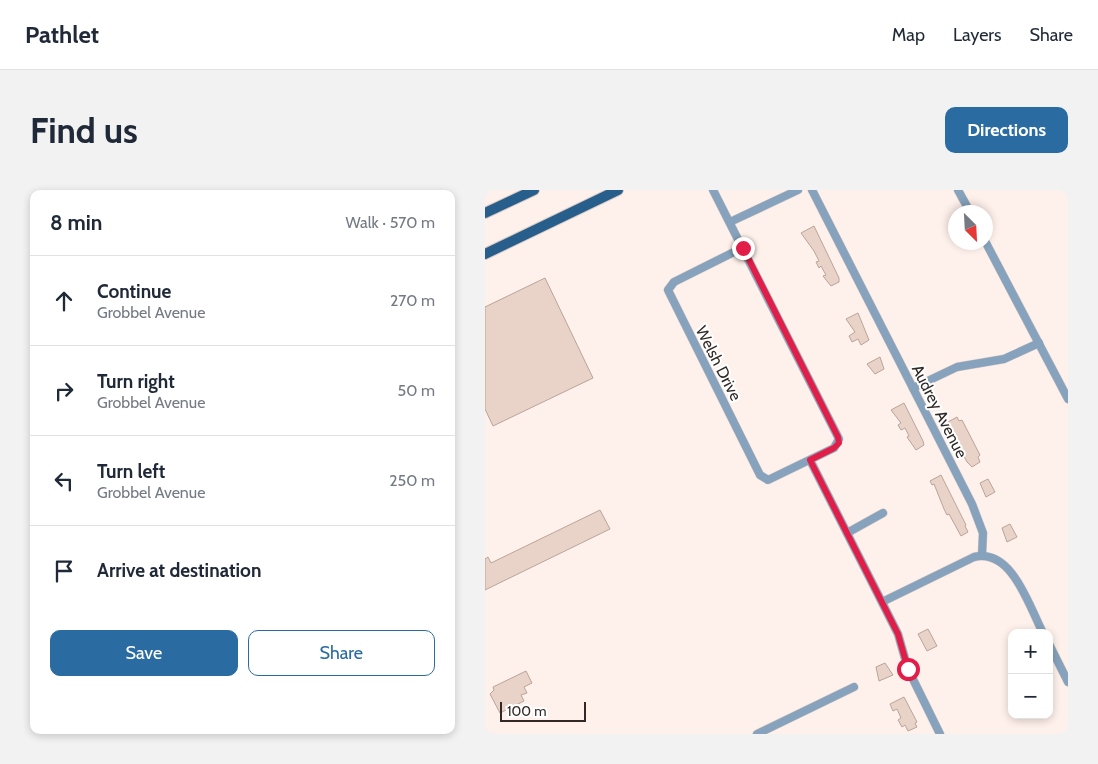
<!DOCTYPE html>
<html lang="en">
<head>
<meta charset="utf-8">
<style>
	:root { --surface:#fff; --page:#f2f2f3; --text:#1f2937; --muted:#747a83; --line:#e0e1e3; --accent:#2a6ca2 }
	body { margin:0; font-family:Cabin,sans-serif; background:var(--page); color:var(--text) }
	.controls { position:absolute; right:15px; bottom:15px; display:grid; overflow:hidden; border-radius:10px; box-shadow:0 2px 8px #0003 }
	.controls button { width:45px; height:45px; display:grid; place-items:center; padding:0; border:0; border-bottom:1px solid var(--line); background:var(--surface); color:var(--text); font:25px sans-serif }
	.compass { position:absolute; left:463px; top:15px; width:45px; height:45px; border-radius:50%; background:var(--surface); box-shadow:0 2px 8px #0003; rotate:156deg }
	.scale { position:absolute; left:15px; bottom:12px; width:86px; box-sizing:border-box; padding-left:5px; border:2px solid #312925; border-top:0; font-size:14px; line-height:18px; white-space:nowrap; color:#312925; -webkit-text-stroke:4px #fff; paint-order:stroke }
	.stop { position:absolute; width:15px; height:15px; margin:-11px; border:4px solid #e11d48; border-radius:50%; background:#fff }
	.stop.end { background:#e11d48; border-color:#fff; box-shadow:0 1px 5px #0008 }
	.list { margin:0; padding:0; list-style:none }
	h2 { display:flex; justify-content:space-between; align-items:center; height:65px; margin:0; padding:0 20px; font-size:21px }
	h2 small { font-size:16px; font-weight:400; color:var(--muted) }
	.list li { display:grid; grid-template-columns:32px 1fr auto; gap:15px; align-items:center; box-sizing:border-box; height:90px; padding:0 20px; border-top:1px solid var(--line) }
	.list b { display:block; font-size:19px; white-space:nowrap }
	.list p { margin:0; font-size:16px; white-space:nowrap; color:var(--muted) }
	.list em { font-size:16px; font-style:normal; color:var(--muted) }
	.actions { display:flex; gap:10px; padding:15px 20px }
	.actions a { flex:1; padding:11px 0; border:1px solid var(--accent); border-radius:10px; text-align:center; font-size:18px; color:var(--accent) }
	.actions .main { background:var(--accent); color:#fff }
	.icon { flex:none; width:28px; height:28px; fill:none; stroke:currentColor; stroke-width:2; stroke-linecap:round; stroke-linejoin:round }
	.map { position:relative; flex:none; width:583px; height:544px; overflow:hidden; border-radius:10px }
	header { display:flex; align-items:center; gap:30px; box-sizing:border-box; height:70px; padding:0 25px; background:var(--surface); border-bottom:1px solid var(--line) }
	header strong { font-size:24px }
	nav { display:flex; gap:28px; margin-inline-start:auto; font-size:18px }
	.intro { display:flex; align-items:center; justify-content:space-between; box-sizing:border-box; height:120px; padding:0 30px }
	h1 { margin:0; font-size:35px }
	.button { padding:12px 22px; border-radius:10px; background:var(--accent); color:#fff; font-size:18px; font-weight:700 }
	main { display:flex; gap:30px; padding:0 30px }
	aside { flex:1; background:var(--surface); border-radius:10px; box-shadow:0 2px 8px #0003 }
	.map>svg:first-child { display:block }
	.building { fill:#e9d3c8; stroke:#b9a49a }
	.lines { fill:none; stroke-linecap:round; stroke-linejoin:round }
	.minor-casing { stroke:#d9ccc7; stroke-width:9 }
	.major-casing { stroke:#d9ccc7; stroke-width:12 }
	.minor { stroke:#86a2bc; stroke-width:8 }
	.major { stroke:#275e8b; stroke-width:10 }
	.route { stroke:#e11d48; stroke-width:6 }
	.labels { text-anchor:middle; stroke-width:4; stroke-linejoin:round; paint-order:stroke }
	.street-label { font-size:16px; fill:#312925; stroke:#fff }
</style>
</head>
<body>
<header>
<strong>Pathlet</strong>
<nav><a>Map</a><a>Layers</a><a>Share</a></nav>
</header>
<div class="intro"><h1>Find us</h1><a class="button">Directions</a></div>
<main>
<aside>
<h2>8 min<small>Walk · 570 m</small></h2>
<ul class="list">
<li><svg class="icon" aria-label="ahead" viewBox="0 0 24 24"><path d="M12 20V5M6 11l6-6 6 6"/></svg><div><b>Continue</b><p>Grobbel Avenue</p></div><em>270 m</em></li>
<li><svg class="icon" aria-label="right" viewBox="0 0 24 24"><path d="M7 20v-9h11M14 6l5 5-5 5"/></svg><div><b>Turn right</b><p>Grobbel Avenue</p></div><em>50 m</em></li>
<li><svg class="icon" aria-label="left" viewBox="0 0 24 24"><path d="M17 20v-9H6M10 6l-5 5 5 5"/></svg><div><b>Turn left</b><p>Grobbel Avenue</p></div><em>250 m</em></li>
<li><svg class="icon" aria-label="arrive" viewBox="0 0 24 24"><path d="M6 21V4h12l-3 4 3 4H6"/></svg><div><b>Arrive at destination</b></div></li>
</ul>
<div class="actions"><a class="main">Save</a><a>Share</a></div>
</aside>
<div class="map">
<svg width="583" height="544" viewBox="0 0 583 544">
	<rect width="100%" height="100%" fill="#fef0ea"/>
	<g class="building">
		<polygon points="329,36 354,88 354,92 346,96 338,86 341,85 336,76 334,78 331,72 334,71 329,61 316,43"/>
		<polygon points="60,88 108,188 8,236 0,219 0,117"/>
		<polygon points="373,123 384,150 376,155 373,149 367,152 364,146 370,142 361,129"/>
		<polygon points="395,167 399,179 390,184 382,174"/>
		<polygon points="419,213 438,251 439,255 431,260 422,247 424,246 420,238 416,240 413,235 416,233 406,220"/>
		<polygon points="472,227 474,231 477,230 495,265 493,267 495,272 487,277 482,272 463,236 465,235 463,232"/>
		<polygon points="456,285 481,335 480,336 483,342 476,346 464,324 462,325 459,319 449,294 447,295 445,291"/>
		<polygon points="503,289 510,302 501,307 495,293"/>
		<polygon points="115,320 125,339 0,400 0,369 3,367 6,373"/>
		<polygon points="525,334 532,347 522,352 517,338"/>
		<polygon points="443,439 452,456 442,461 433,444"/>
		<polygon points="400,473 408,485 394,491 391,477"/>
		<polygon points="41,481 47,493 39,497 42,503 36,505 39,511 15,523 5,504 9,500 8,497"/>
		<polygon points="419,507 432,532 430,533 432,537 423,541 420,535 417,537 413,530 416,528 412,519 408,521 405,514"/>
	</g>
	<g class="lines">
		<g class="minor-casing">
			<g id="minor">
				<polyline points="228,0 351,243 354,249 349,258 283,290 275,285 183,100 189,92 257,58"/>
				<polyline points="327,0 487,314 498,343 497,365"/>
				<polyline points="473,0 485,22"/>
				<polyline points="245,32 313,0"/>
				<polyline points="500,51 583,209"/>
				<polyline points="428,198 472,177 519,169 554,153"/>
				<polyline points="325,270 413,444 423,479 455,544"/>
				<polyline points="362,343 398,323"/>
				<path d="M 397,412 L 489,367 C 527,358 544,416 558,443"/>
				<polyline points="564,454 583,492"/>
				<polyline points="272,544 369,497"/>
			</g>
		</g>
		<g class="major-casing">
			<g id="major">
				<polyline points="0,23 49,0"/>
				<polyline points="0,64 133,0"/>
			</g>
		</g>
		<use href="#minor" class="minor"/>
		<use href="#major" class="major"/>
	</g>
	<g class="lines">
		<polyline class="route" points="258,58 353,247 354,253 349,258 325,270 413,444 423,479"/>
	</g>
	<g class="labels">
		<g class="street-label">
			<text transform="translate(234 173) rotate(63)" y="6">Welsh Drive</text>
			<text transform="translate(455 221) rotate(63)" y="6">Audrey Avenue</text>
		</g>
	</g>
</svg>
<div class="controls">
<button>+</button>
<button>−</button>
</div>
<svg class="compass" viewBox="-18 -18 36 36"><path d="M0-13l5 13h-10z" fill="#e53935"/><path d="M0 13l5-13h-10z" fill="#747a83"/></svg>
<div class="scale">100 m</div>
<div class="stop" style="left:423px;top:479px"></div>
<div class="stop end" style="left:258px;top:58px"></div>
</div>
</main>
</body>
</html>
